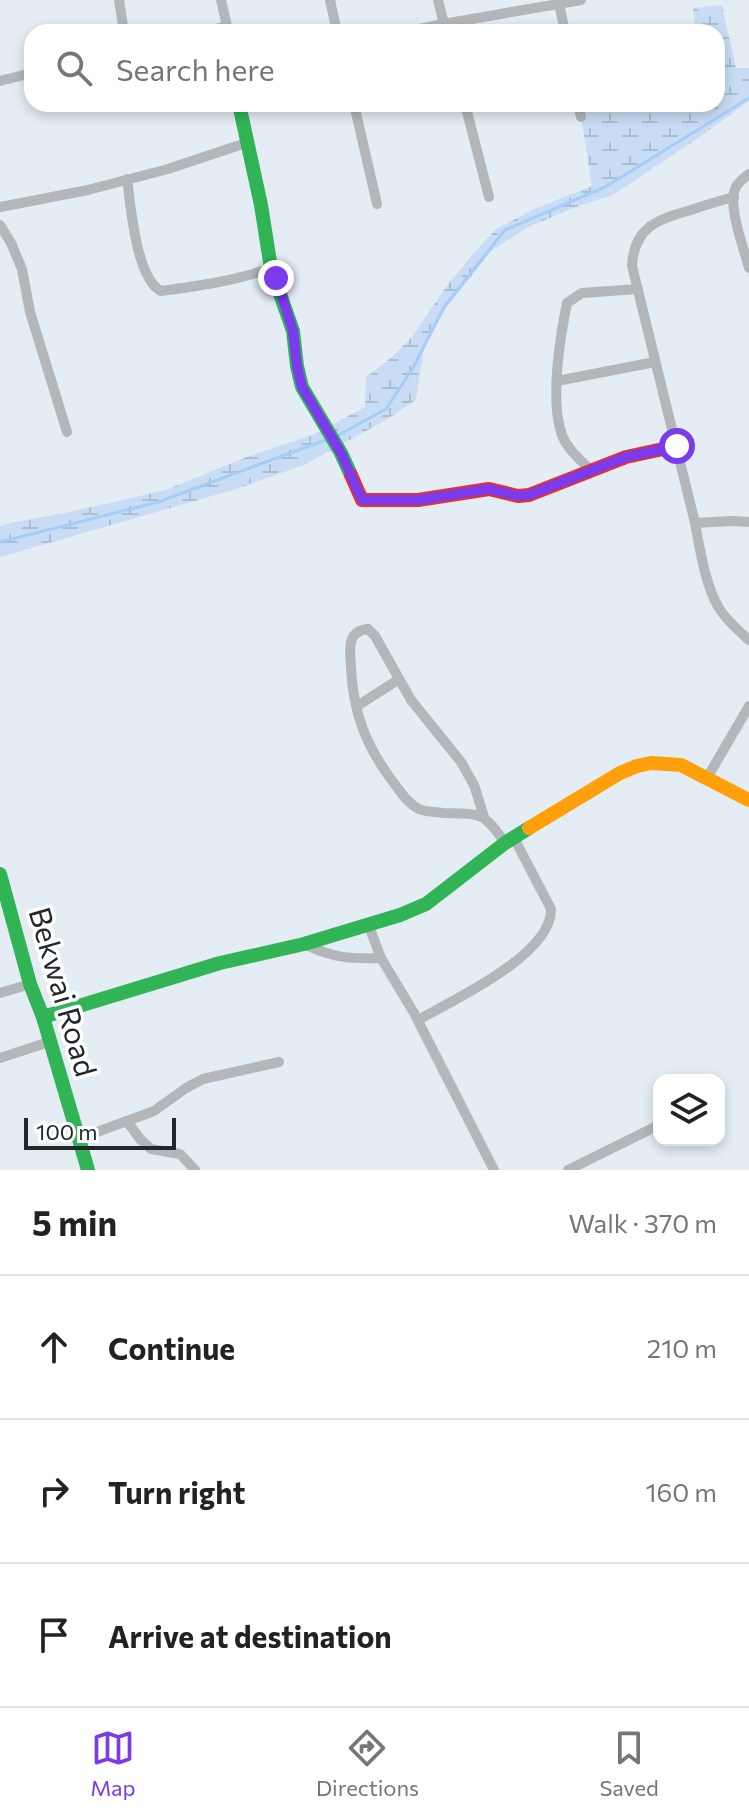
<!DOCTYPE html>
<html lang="en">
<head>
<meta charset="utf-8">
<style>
	:root { --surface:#fff; --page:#f2f2f2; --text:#222; --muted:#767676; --line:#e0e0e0; --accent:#7c3aed }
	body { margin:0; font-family:Commissioner,sans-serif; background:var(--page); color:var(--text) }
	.controls { position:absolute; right:24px; bottom:24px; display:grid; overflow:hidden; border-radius:16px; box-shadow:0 4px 12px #0003 }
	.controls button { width:72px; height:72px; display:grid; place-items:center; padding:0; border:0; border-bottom:2px solid var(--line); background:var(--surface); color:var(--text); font:40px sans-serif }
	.scale { position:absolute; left:24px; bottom:20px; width:152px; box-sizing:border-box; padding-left:8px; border:4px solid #22272c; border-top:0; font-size:22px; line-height:28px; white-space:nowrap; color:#22272c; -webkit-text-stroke:6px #fff; paint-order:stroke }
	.stop { position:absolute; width:24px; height:24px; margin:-18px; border:6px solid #7c3aed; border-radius:50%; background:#fff }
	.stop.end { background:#7c3aed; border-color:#fff; box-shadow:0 2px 8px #0008 }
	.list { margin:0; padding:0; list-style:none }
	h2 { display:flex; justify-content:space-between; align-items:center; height:104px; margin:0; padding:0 32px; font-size:34px }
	h2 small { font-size:26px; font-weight:400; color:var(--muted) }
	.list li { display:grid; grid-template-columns:52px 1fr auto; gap:24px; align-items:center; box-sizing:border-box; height:144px; padding:0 32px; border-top:2px solid var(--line) }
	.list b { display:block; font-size:30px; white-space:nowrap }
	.list em { font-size:26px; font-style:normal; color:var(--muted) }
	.icon { flex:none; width:44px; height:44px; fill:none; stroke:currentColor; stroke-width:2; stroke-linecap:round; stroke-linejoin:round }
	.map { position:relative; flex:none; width:749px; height:1170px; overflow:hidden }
	.search { position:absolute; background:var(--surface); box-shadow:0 4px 12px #0003; left:24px; right:24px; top:24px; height:88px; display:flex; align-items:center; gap:20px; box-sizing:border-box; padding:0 28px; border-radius:24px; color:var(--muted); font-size:30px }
	.sheet { height:536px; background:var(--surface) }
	nav { display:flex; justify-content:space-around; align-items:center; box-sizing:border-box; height:112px; border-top:2px solid var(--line); background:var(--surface); font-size:22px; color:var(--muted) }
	nav a { display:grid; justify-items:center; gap:4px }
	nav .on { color:var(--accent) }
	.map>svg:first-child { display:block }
	.wetland { fill:url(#wetland-marsh) }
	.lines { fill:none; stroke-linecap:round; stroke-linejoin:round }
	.stream { stroke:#a6ccf8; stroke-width:3 }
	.street { stroke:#b4b7ba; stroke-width:10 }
	.fast { stroke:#30b455; stroke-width:14 }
	.slow { stroke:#ff9f0a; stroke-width:14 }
	.jam { stroke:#e5322d; stroke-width:14 }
	.route { stroke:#7c3aed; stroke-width:10 }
	.labels { text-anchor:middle; stroke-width:7; stroke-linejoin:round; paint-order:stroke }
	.street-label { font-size:30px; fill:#22272c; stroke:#fff }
</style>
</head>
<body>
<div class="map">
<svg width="749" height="1170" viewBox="0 0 749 1170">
	<defs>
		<pattern id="wetland-marsh" width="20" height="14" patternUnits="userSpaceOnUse" patternTransform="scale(2)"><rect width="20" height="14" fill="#c8ddf5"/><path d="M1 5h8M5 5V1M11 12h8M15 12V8" fill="none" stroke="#acbed2"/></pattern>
	</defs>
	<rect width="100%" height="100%" fill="#e4ecf4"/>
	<polygon class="wetland" points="722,5 736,68 749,68 749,101 698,138 613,195 576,207 528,227 491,251 437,320 424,348 416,400 386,420 304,465 236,489 0,557 0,526 15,522 70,512 166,490 244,458 315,434 365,407 366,377 391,358 412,337 446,287 472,255 496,229 534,209 592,186 579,104 717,104 717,32 696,32 693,8"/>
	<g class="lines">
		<g class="stream">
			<polyline points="335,437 386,409 413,368 444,307 505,230 605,187 749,98"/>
			<polyline points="0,542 158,502 328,439"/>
		</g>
		<g class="street">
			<polyline points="119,0 124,32"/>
			<polyline points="221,0 227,26"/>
			<polyline points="330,0 337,32"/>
			<polyline points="438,0 446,32"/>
			<polyline points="559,4 565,32"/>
			<polyline points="203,32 227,26 227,32"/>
			<polyline points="406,32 443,24 581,0"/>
			<polyline points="0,81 32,73"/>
			<polyline points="354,104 377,204"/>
			<polyline points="465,104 489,197"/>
			<polyline points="578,104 581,117"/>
			<path d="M 749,174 C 744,178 737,183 735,189 C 728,207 744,249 749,268"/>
			<path d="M 127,179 C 131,207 136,278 161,291 C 198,286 235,281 271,268"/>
			<polyline points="0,207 88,190 168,169 246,143"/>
			<polyline points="0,225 11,243 22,269 30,312 67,432"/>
			<polyline points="557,381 655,362"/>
			<path d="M 590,470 C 580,459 567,449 562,435 C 550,401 560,338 567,303 L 582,293 L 638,289"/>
			<path d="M 749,522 L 732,521 L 695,523 C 700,549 705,585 719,608 C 726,620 738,630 749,640"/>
			<path d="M 695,523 L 632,266 C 634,227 658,219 691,210 C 705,205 719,201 734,197"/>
			<polyline points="357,706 398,680"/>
			<polyline points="707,778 749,706"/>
			<path d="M 484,817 L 474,785 L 461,762 L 411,700 L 375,636 L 368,629 C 346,631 350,650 351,667 C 353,713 366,746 393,782 C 401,792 407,803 419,809 C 426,812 436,812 443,813 C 481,814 483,811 505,843"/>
			<polyline points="368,924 381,958 414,1013 494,1170"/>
			<path d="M 304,944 C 333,958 350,959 381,958"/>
			<polyline points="0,993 30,984"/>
			<path d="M 418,1020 C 453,1000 552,955 551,909 L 514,838"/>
			<polyline points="0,1058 49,1042"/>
			<polyline points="127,1121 154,1111 186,1088 203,1079 279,1062"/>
			<polyline points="78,1139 127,1121 140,1139 151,1149 180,1154 195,1170"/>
			<polyline points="568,1170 659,1125"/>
		</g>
		<g class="fast">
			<polyline points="239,104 261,205 271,268 293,331 297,366 302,387 341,453 351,475"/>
			<polyline points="0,874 30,984 43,1017 88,1170"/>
			<polyline points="43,1017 220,963 304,944 400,915 426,904 505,843 529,828"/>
		</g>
		<polyline class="slow" points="529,828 620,773 637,766 651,763 681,765 749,800"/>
		<polyline class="jam" points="351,475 362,500 418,500 489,489 518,496 529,495 626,457 677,446"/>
	</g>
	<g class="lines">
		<polyline class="route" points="276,278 293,331 297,366 302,387 341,453 362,500 418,500 489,489 518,496 529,495 626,457 677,446"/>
	</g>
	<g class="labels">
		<g class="street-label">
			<text transform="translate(62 992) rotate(74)" y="10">Bekwai Road</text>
		</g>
	</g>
</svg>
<div class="controls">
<button><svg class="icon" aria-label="layers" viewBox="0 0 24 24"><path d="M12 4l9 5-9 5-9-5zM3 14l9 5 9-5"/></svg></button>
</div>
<div class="scale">100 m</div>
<div class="stop" style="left:677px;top:446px"></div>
<div class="stop end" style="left:276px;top:278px"></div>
<div class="search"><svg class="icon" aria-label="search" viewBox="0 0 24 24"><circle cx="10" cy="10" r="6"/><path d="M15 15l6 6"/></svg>Search here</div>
</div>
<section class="sheet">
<h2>5 min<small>Walk · 370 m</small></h2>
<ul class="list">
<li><svg class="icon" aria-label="ahead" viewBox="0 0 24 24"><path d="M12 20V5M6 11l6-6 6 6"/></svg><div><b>Continue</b></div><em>210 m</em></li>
<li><svg class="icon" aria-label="right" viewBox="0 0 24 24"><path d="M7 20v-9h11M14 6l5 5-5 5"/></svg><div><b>Turn right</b></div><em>160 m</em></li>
<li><svg class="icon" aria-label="arrive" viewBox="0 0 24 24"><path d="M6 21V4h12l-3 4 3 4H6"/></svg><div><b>Arrive at destination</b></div></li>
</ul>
</section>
<nav>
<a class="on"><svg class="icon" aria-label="map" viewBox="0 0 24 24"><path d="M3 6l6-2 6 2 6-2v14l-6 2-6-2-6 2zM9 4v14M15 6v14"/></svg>Map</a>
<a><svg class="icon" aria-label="directions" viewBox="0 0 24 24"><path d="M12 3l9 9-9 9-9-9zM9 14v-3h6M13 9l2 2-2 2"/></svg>Directions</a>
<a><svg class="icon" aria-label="saved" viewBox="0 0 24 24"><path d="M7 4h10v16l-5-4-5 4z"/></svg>Saved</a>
</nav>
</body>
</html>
